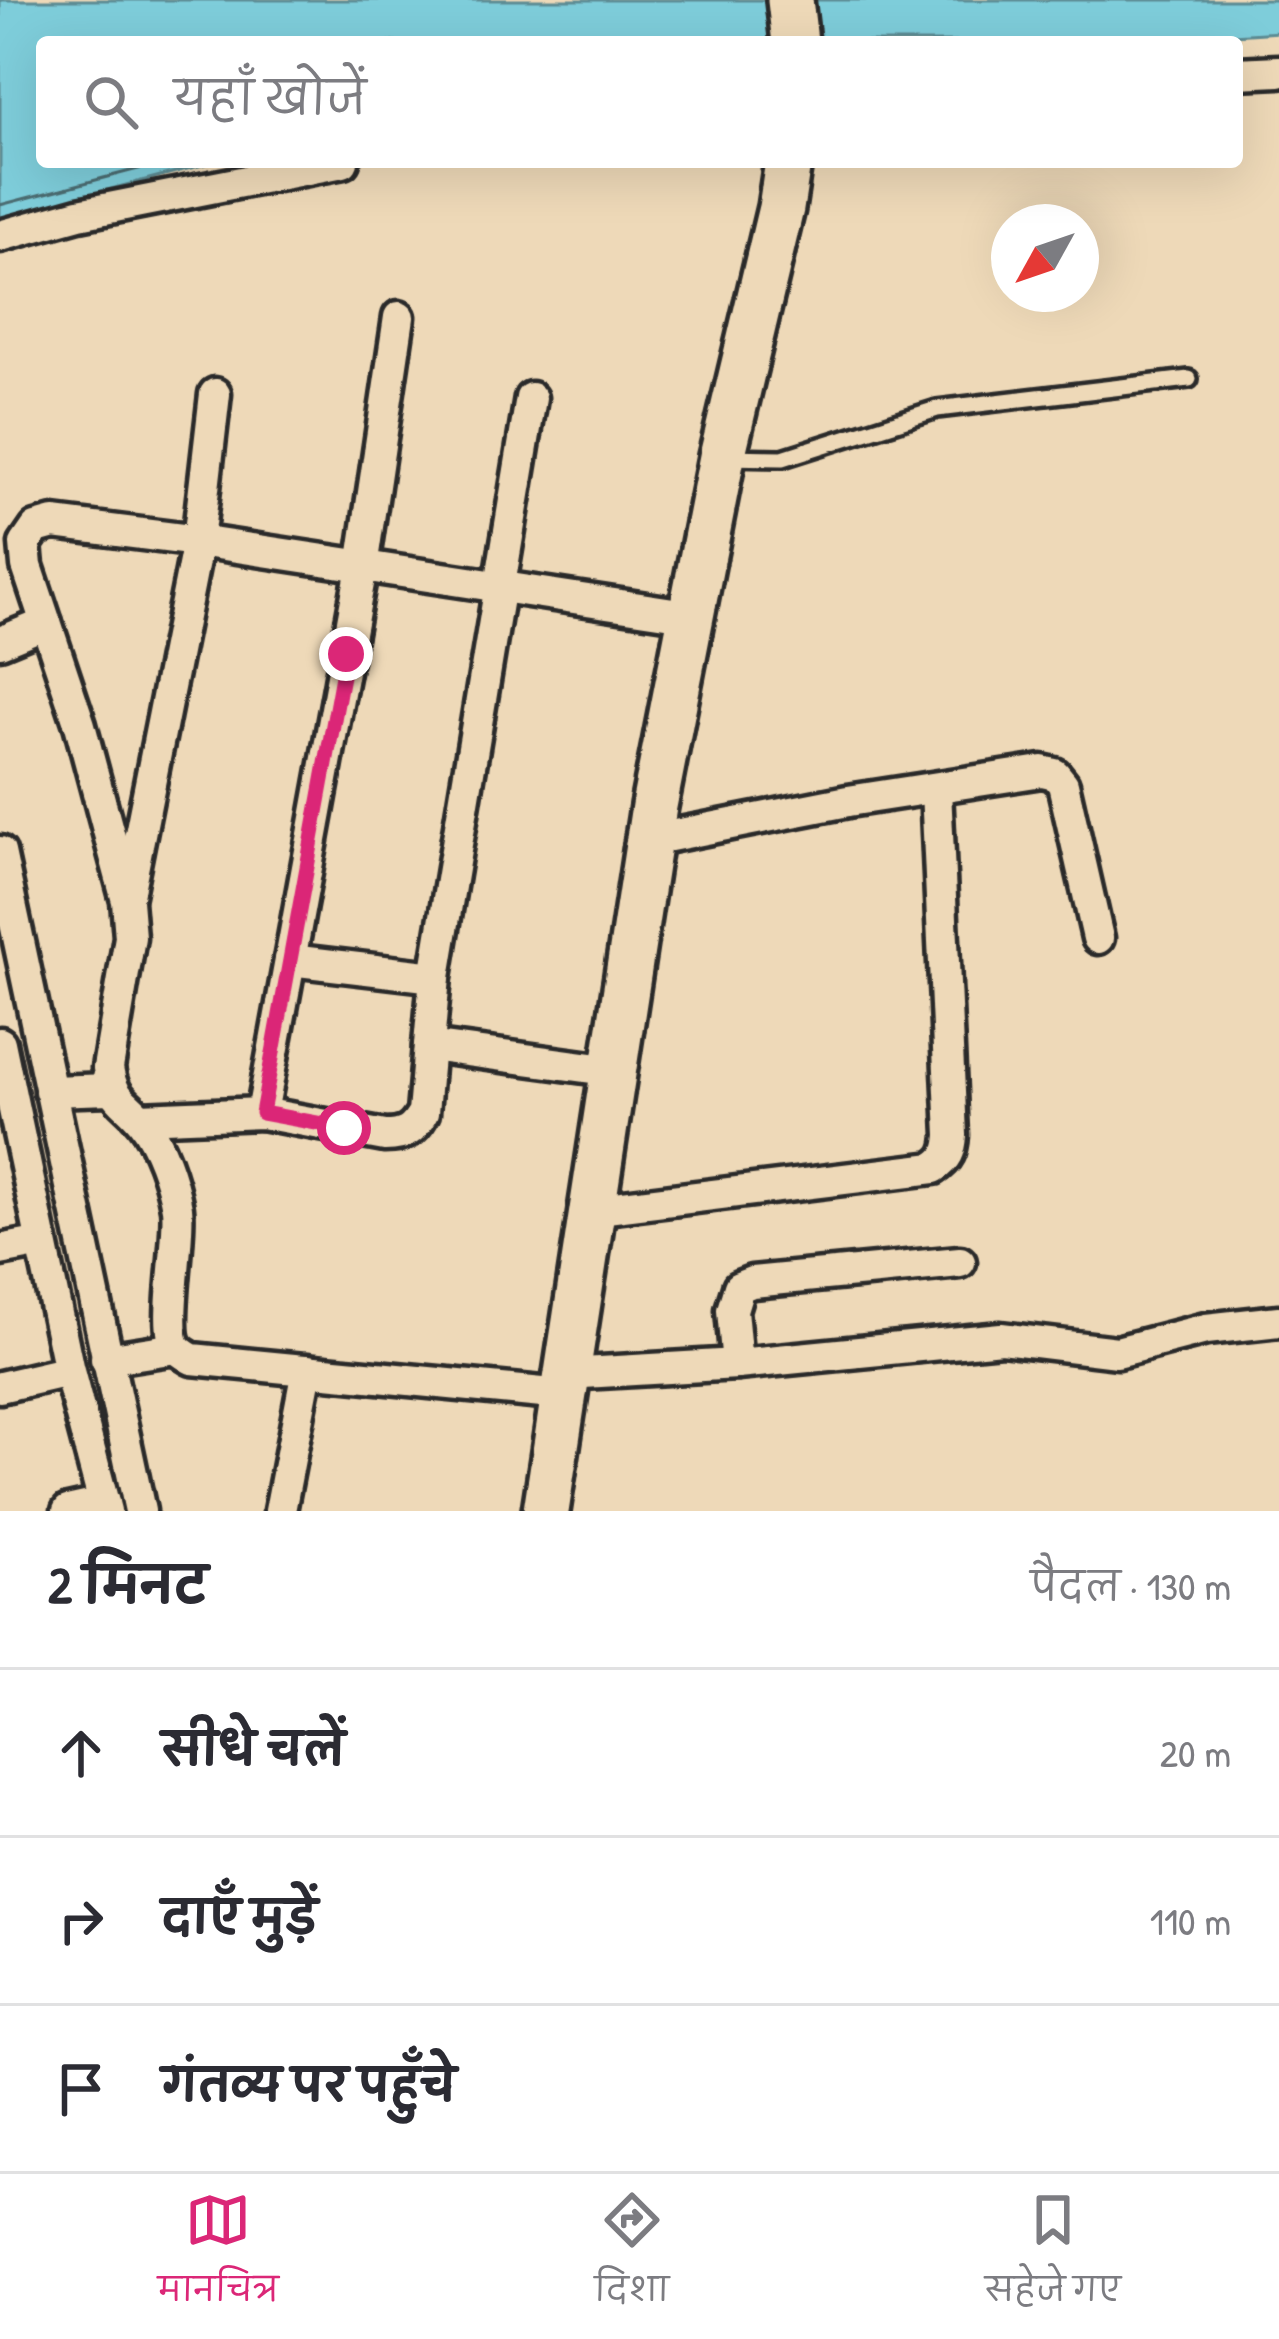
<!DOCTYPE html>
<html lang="hi">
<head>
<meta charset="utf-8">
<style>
	:root { --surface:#fff; --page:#f7f7f7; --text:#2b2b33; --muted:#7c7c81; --line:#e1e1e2; --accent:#db2777 }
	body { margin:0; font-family:"Patrick Hand","Playpen Sans Deva",sans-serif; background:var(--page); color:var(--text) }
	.compass { position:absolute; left:991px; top:204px; width:108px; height:108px; border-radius:50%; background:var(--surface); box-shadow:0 12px 48px #0002; rotate:230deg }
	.stop { position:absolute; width:36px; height:36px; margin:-27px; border:9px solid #db2777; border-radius:50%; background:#fff }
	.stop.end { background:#db2777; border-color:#fff; box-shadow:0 3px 12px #0008 }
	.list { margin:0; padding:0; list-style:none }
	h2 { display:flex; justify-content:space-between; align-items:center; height:156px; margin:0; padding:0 48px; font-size:51px }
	h2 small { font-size:39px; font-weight:400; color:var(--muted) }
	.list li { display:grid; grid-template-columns:78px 1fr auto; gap:36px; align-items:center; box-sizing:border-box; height:168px; padding:0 48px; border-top:3px solid var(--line) }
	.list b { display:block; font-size:45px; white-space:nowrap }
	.list em { font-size:39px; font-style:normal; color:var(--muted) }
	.icon { flex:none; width:66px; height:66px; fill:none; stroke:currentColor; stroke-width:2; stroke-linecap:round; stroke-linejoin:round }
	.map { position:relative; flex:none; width:1279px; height:1511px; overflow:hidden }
	.search { position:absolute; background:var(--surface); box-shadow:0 12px 48px #0002; left:36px; right:36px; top:36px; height:132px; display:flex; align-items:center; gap:30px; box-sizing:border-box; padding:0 42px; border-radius:12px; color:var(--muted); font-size:45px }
	.sheet { height:660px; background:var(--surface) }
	nav { display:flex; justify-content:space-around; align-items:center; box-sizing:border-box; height:168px; border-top:3px solid var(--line); background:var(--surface); font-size:33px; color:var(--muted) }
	nav a { display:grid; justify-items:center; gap:6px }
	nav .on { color:var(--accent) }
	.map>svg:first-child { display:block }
	.water { fill:#7ecdda; stroke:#5d8c94; stroke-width:3 }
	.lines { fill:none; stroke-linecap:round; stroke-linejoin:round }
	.shore { stroke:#4c6c71; stroke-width:3 }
	.service-casing { stroke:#2b2b2b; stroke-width:24 }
	.minor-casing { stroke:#2b2b2b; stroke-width:39 }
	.primary-casing { stroke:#2b2b2b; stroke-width:54 }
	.service { stroke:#eed9b8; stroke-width:15 }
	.minor { stroke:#eed9b8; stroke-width:30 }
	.primary { stroke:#eed9b8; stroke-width:45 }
	.route { stroke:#db2777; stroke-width:15 }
</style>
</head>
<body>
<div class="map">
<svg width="1279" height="1511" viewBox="0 0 1279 1511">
	<rect width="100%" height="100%" fill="#eed9b8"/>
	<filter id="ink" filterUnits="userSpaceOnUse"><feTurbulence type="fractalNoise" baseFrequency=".00833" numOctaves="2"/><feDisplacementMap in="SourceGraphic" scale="24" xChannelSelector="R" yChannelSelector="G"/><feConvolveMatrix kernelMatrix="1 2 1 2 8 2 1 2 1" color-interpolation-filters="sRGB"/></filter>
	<g filter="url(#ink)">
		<polygon class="water" points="0,0 1279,0 1279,32 1123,42 42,42 42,162 214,162 0,218"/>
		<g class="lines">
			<polyline class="shore" points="0,205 165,162"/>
			<g class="service-casing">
				<polyline id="service" points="727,457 783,458 937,409 1189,379"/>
			</g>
			<g class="minor-casing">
				<g id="minor">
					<polyline points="1237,73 1279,71"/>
					<polyline points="0,236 79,214 343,162"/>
					<polyline points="0,642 46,623"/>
					<polyline points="650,840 848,801 1042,771 1055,774 1063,784 1098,938"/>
					<polyline points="0,852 140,1511"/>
					<polyline points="128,895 198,541 215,394"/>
					<polyline points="290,960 435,977"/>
					<polyline points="0,1043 69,1371 106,1511"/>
					<polyline points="429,1046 614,1071"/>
					<polyline points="50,1091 111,1089"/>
					<polyline points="262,1113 362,567 399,317"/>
					<path d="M 140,1118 L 262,1113 L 385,1136 C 405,1136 413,1131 423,1113 L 435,977 L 531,398"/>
					<path d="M 590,1210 L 934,1168 C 948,1159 951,1151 952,1135 L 936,790"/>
					<polyline points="0,1250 42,1242"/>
					<polyline points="106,1359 176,1348"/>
					<polyline points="737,1364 732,1310 739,1287 752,1282 960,1262"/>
					<polyline points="566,1374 737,1364 1001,1338 1117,1352 1206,1329 1279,1321"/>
					<polyline points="0,1387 69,1371"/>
					<path d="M 563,1395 L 192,1359 C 187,1356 181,1353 177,1348 C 162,1329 181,1239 177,1208 C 172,1180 160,1144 142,1121 C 124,1099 113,1101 108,1068 L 130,937 L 127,901 L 80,725 L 27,566 L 25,544 L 36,528 L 54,523 L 198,541 L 693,616"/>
					<polyline points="68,1511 104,1503"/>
					<polyline points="280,1511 307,1370"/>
				</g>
			</g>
			<g class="primary-casing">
				<g id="primary">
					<polyline points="790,0 795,42"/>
					<polyline points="546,1511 654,806 722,457 781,208 788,162"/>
				</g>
			</g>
			<use href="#service" class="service"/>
			<use href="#minor" class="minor"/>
			<use href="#primary" class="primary"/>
		</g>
	</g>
	<g class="lines" filter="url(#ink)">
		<polyline class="route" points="344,1128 262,1113 346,654"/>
	</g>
</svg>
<svg class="compass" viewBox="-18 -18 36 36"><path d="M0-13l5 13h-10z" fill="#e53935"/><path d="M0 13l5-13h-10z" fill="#7c7c81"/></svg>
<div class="stop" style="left:344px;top:1128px"></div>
<div class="stop end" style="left:346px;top:654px"></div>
<div class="search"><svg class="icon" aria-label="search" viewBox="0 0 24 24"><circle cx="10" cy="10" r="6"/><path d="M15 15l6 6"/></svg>यहाँ खोजें</div>
</div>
<section class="sheet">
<h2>2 मिनट<small>पैदल · 130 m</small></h2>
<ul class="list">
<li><svg class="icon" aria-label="ahead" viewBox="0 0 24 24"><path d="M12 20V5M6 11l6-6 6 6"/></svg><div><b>सीधे चलें</b></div><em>20 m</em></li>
<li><svg class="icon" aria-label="right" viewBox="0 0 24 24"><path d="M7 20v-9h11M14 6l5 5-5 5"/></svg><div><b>दाएँ मुड़ें</b></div><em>110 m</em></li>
<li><svg class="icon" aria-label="arrive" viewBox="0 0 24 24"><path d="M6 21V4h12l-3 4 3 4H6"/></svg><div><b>गंतव्य पर पहुँचे</b></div></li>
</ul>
</section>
<nav>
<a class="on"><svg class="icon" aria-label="map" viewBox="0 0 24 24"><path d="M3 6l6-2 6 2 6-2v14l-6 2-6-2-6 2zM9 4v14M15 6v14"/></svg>मानचित्र</a>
<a><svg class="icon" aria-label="directions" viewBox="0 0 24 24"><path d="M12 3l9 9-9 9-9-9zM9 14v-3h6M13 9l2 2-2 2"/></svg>दिशा</a>
<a><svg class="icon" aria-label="saved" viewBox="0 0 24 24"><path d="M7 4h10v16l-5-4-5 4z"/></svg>सहेजे गए</a>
</nav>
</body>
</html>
